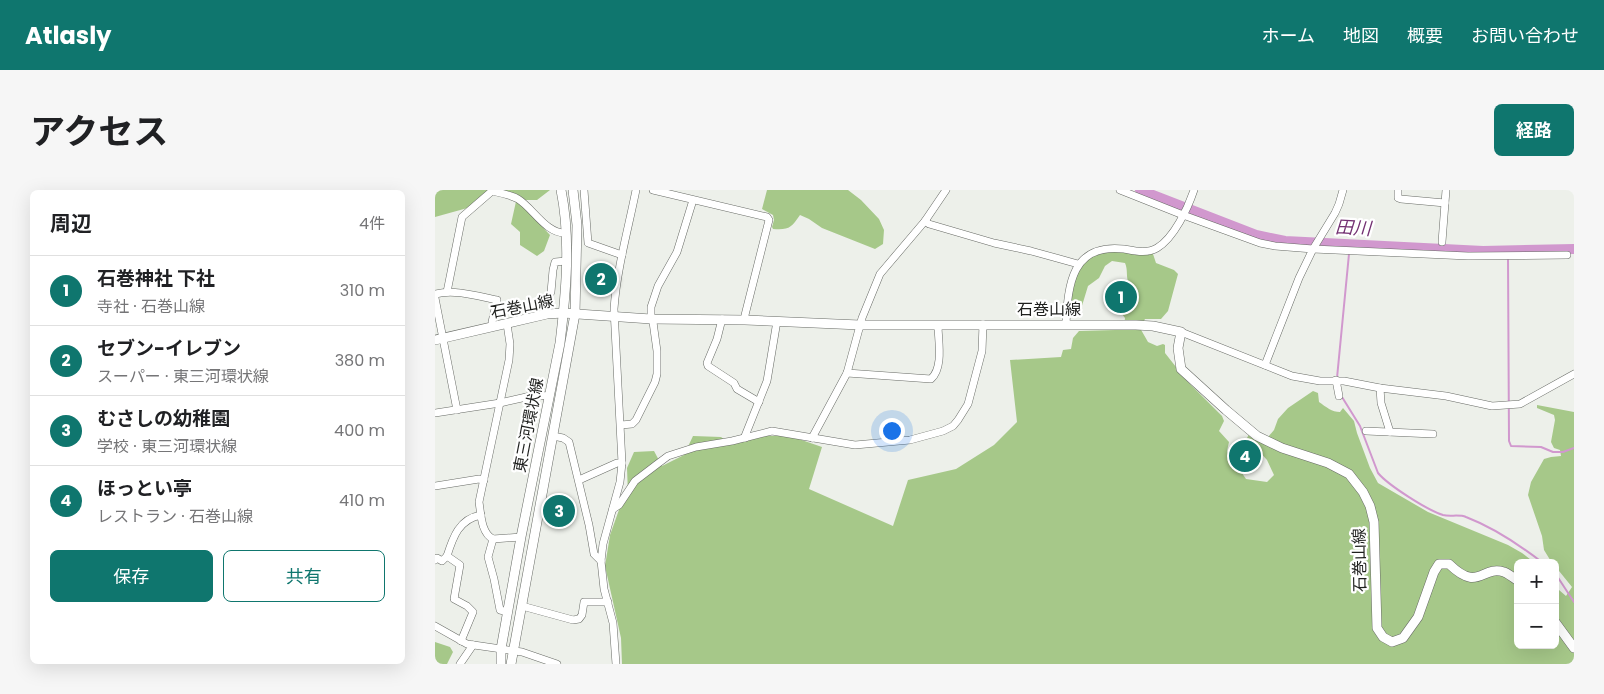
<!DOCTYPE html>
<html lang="ja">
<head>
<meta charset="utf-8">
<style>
	:root { --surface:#fff; --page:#f6f6f6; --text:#202124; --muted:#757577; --line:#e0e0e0; --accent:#0f766e }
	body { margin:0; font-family:Poppins,"Noto Sans JP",sans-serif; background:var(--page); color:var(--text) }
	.controls { position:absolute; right:15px; bottom:15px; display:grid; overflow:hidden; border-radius:8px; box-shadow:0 5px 20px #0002 }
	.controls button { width:45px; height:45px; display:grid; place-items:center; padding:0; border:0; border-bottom:1px solid var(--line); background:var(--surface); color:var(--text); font:25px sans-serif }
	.you { position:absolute; left:456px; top:240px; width:18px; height:18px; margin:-12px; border:4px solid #fff; border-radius:50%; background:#1a73e8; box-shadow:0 0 0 8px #1a73e833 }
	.badge { display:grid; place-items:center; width:32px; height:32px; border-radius:50%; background:var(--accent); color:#fff; font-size:16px; font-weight:700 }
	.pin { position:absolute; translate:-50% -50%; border:2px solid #fff; box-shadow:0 1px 5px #0006 }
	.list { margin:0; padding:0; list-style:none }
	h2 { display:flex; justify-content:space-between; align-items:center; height:65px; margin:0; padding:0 20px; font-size:21px }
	h2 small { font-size:16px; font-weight:400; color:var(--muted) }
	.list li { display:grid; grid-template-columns:32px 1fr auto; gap:15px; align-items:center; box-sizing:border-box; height:70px; padding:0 20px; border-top:1px solid var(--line) }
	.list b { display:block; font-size:19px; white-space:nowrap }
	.list p { margin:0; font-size:16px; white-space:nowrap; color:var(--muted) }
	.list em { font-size:16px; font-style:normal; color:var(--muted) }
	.actions { display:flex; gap:10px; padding:15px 20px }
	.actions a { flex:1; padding:11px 0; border:1px solid var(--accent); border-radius:8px; text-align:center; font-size:18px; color:var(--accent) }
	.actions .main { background:var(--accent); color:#fff }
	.map { position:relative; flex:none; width:1139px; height:474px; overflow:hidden; border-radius:8px }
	header { display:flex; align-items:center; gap:30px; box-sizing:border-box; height:70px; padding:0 25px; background:var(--accent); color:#fff }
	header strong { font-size:24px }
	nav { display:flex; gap:28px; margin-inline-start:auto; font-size:18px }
	.intro { display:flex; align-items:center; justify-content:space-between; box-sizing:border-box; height:120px; padding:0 30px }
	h1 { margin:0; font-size:35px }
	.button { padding:12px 22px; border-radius:8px; background:var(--accent); color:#fff; font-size:18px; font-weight:700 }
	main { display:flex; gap:30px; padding:0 30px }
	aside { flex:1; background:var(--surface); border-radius:8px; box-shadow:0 5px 20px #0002 }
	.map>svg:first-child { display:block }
	.green { fill:#a6c889 }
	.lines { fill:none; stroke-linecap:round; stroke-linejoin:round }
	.stream { stroke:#d198ce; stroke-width:2 }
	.river { stroke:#d198ce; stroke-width:10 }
	.minor-casing { stroke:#686b66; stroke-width:8 }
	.major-casing { stroke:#686b66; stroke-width:10 }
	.minor { stroke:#fff; stroke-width:7 }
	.major { stroke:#fff; stroke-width:9 }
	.labels { text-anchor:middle; stroke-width:4.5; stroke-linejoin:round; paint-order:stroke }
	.street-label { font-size:16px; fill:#1f201e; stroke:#fff }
	.water-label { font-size:18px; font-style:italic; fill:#733072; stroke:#fff }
</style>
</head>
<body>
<header>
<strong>Atlasly</strong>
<nav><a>ホーム</a><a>地図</a><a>概要</a><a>お問い合わせ</a></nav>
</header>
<div class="intro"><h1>アクセス</h1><a class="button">経路</a></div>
<main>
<aside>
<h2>周辺<small>4件</small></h2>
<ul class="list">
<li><span class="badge">1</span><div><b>石巻神社 下社</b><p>寺社 · 石巻山線</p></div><em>310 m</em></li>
<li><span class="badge">2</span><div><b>セブン-イレブン</b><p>スーパー · 東三河環状線</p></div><em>380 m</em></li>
<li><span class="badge">3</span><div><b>むさしの幼稚園</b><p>学校 · 東三河環状線</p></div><em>400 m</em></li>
<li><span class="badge">4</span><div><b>ほっとい亭</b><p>レストラン · 石巻山線</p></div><em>410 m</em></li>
</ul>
<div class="actions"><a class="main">保存</a><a>共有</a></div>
</aside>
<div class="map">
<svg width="1139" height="474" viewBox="0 0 1139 474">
	<rect width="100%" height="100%" fill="#edf0ea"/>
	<g class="green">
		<polygon points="2,0 54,0 36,17 0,27 0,2"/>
		<polygon points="60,0 115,0 102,10 91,10 87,15 115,45 109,61 102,66 85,55 85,42 76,34 82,7"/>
		<path d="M 332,0 L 413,0 L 426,10 L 444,29 L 449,40 L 448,54 L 440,59 L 387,38 L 374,29 L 365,25 C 356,38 354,40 338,39 L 337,37 L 339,30 L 338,25 L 327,19 Z"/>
		<path d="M 678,61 L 718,64 L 721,73 L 739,80 L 743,84 L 733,121 L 726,129 L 710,129 L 705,138 L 713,152 L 722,156 L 728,154 L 730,155 L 730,163 L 752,191 L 787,226 L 789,231 L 784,241 L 794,252 L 792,261 L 811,289 L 832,292 L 839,285 L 832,270 L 812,248 L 814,244 L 828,253 L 839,240 L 843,229 L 853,218 L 878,201 L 883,203 L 884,212 C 891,217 897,222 905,222 L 908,218 L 919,231 L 922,243 L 935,278 L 943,293 L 993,322 L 1073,355 L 1087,363 L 1100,373 L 1083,373 L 1083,455 L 1120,455 L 1120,392 L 1124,400 L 1131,406 L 1137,397 L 1120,376 L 1120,373 L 1117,373 L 1109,360 L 1107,346 L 1093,305 L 1096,292 L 1109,269 L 1116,267 L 1126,266 L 1125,260 L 1119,258 L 1116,252 L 1120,230 L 1119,225 L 1102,218 L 1102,215 L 1139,222 L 1139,474 L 187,474 L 186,448 L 170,376 L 175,345 L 185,317 L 193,304 L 192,278 L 199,262 L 219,261 L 227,276 L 249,265 L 258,246 L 286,247 L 295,254 L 331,246 L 355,246 L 387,257 L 374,299 L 458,336 L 473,290 L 521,279 L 559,255 L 582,232 L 575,170 L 626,167 L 628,160 L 636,159 L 638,148 L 644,141 L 680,140 L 689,137 L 690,128 L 687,124 L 687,111 L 697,105 C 697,98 695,97 693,91 C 691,85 693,80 690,73 L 677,71 L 670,76 L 664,88 L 653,96 L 646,119 L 639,122 L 635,116 C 638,99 640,74 658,66 C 664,63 672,63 678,61 Z"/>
		<polygon points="0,452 15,457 18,462 12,474 0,474"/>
	</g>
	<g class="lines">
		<g class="stream">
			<polyline points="1073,68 1074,251 1076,256 1106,257 1118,262 1128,262 1139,258"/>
			<polyline points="902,188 914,64"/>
			<path d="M 907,207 L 925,236 L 943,283 C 953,295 992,320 1008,325 C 1015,327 1024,324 1031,327 C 1057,337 1086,356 1108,373"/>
			<polyline points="1120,383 1139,412"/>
		</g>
		<polyline class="river" points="705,0 821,45 850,51 1048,61 1139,59"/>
		<g class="minor-casing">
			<g id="minor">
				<polyline points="149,0 153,53 187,65"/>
				<polyline points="218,0 332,27 334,30 310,125 310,130"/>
				<polyline points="685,0 748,25 825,53 840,56 878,59 1033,66 1132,65"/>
				<polyline points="963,0 963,8 966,9 1010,13"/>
				<polyline points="490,31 494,34 559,53 596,61 643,74"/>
				<polyline points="1007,52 1011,0"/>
				<path d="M 12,102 L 27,27 L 57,1 C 66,3 76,5 83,9 C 98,18 111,44 131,43"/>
				<polyline points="116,102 118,80 120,72 131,71"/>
				<path d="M 0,104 C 20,99 42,106 62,110 L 57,132 L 58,136"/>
				<polyline points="0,108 22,220"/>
				<polyline points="287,129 282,149 272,173 273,176 299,193 302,199 324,212"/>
				<path d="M 72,134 L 75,154 L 74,170 L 44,312 C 46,324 46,343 58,349 L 53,367 L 59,389 L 65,420 L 73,422"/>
				<path d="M 631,134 C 633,94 637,53 689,59 C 700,61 712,64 722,58 C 739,48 753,18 759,0"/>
				<polyline points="746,142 857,186 885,191 909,191 945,198 1011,206 1057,216 1085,214 1139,184"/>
				<polyline points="830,175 864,88 878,59 900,23 904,14 908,0"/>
				<path d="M 412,183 L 496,189 C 509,177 503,150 503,135"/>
				<polyline points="901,190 904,206"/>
				<polyline points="945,198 946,213 955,242"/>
				<polyline points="0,223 65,213 100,205 114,206"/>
				<polyline points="186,235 197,234 201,230 220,192 222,184 222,161 218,132 216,129 216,117 223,96 242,62 258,10"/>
				<polyline points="931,241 998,244"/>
				<polyline points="118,246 128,248 134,252 154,335 159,364 166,371"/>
				<polyline points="310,248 310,246 332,191 342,131"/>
				<polyline points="377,248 412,183 427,128 445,84 490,31 511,0"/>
				<polyline points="144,290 182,273 187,273"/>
				<polyline points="0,296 44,289 49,290"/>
				<polyline points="178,319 184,315 200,291 221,275 233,266 261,257 297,251 337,241 420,255 475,250 508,241 518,236 523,230 533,214 547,161 548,134"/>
				<polyline points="58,349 86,347"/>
				<polyline points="0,370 2,368 7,371 12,366"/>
				<polyline points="87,416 138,430 144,429 147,425 149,412 173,412"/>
				<polyline points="0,436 32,454 87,462 122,474"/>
				<path d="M 26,451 L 38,422 L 32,416 L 19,409 L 25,375 L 12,366 C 18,347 24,329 46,325"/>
				<polyline points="25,474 38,455"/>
				<path d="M 181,474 L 178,433 L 169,399 L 166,371 L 168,354 L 185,292 L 187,273 L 179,119 C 182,78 193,40 201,0"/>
			</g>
		</g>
		<g class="major-casing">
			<g id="major">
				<path d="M 0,150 L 112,124 L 128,123 L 216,129 L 310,130 L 425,135 L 701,135 L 718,136 L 746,142 L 743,158 L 746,179 L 791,220 L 822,246 L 847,258 L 893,273 L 914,284 L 928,302 L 935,316 L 939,332 L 942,438 L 948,447 L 957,452 L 968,448 L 983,427 L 999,382 L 1004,374 L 1014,374 C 1044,403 1046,375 1069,382 C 1074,384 1079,388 1083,391"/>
				<polyline points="1120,432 1139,458"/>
				<path d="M 66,474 L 66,459 L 86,347 L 125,153 C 131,103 136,49 126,0"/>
				<polyline points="76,474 140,124 142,35 138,0"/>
			</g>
		</g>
		<use href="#minor" class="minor"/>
		<use href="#major" class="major"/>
	</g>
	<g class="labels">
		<g class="street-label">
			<text transform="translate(87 116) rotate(-11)" y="6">石巻山線</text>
			<text x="614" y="125">石巻山線</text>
			<text transform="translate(93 235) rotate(-79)" y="6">東三河環状線</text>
			<text transform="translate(924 370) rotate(-91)" y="6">石巻山線</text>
		</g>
		<g class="water-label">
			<text transform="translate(918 38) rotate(3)" y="6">田川</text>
		</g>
	</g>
</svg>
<div class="controls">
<button>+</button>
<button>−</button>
</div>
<div class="you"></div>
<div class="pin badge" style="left:686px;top:107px">1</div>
<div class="pin badge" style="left:166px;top:89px">2</div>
<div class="pin badge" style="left:124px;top:321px">3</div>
<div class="pin badge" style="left:810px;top:266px">4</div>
</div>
</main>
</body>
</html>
